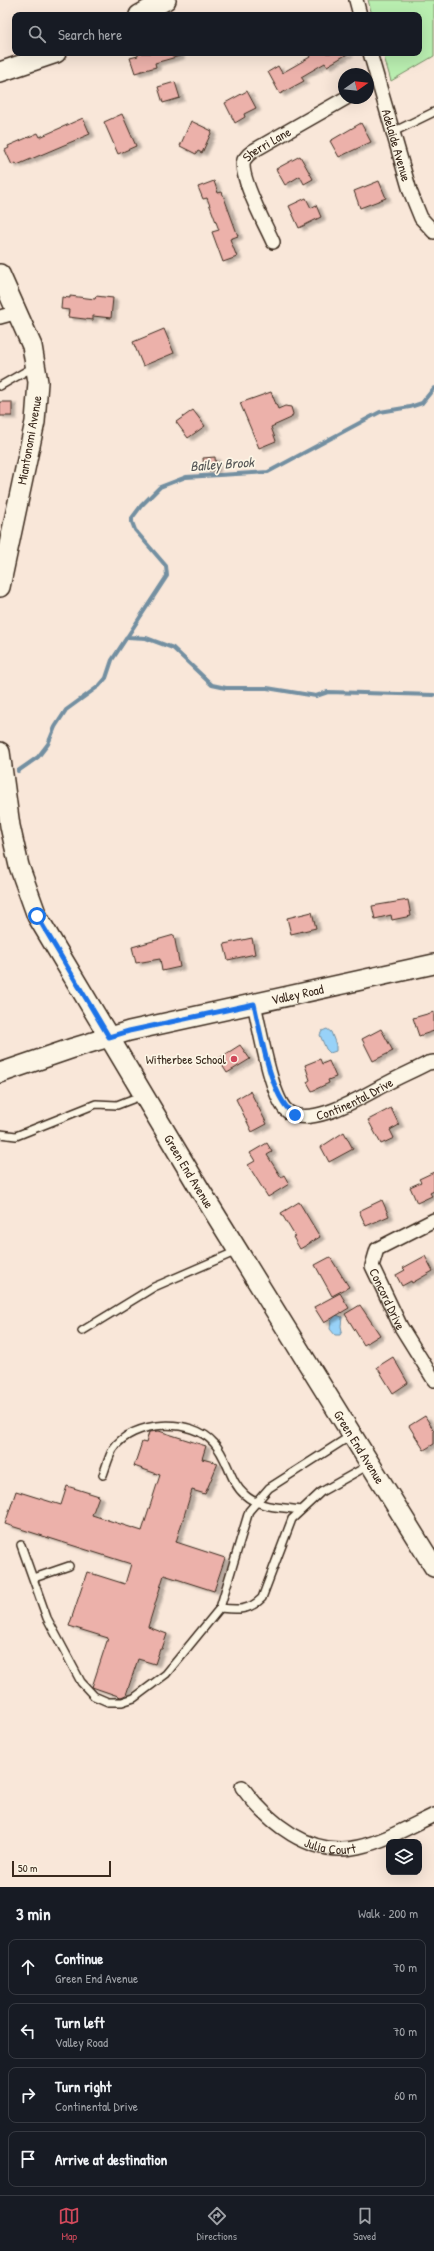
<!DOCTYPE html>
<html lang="en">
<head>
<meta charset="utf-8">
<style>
	:root { --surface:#171b24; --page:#242831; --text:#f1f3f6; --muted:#9ea1a6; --line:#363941; --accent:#d1495b }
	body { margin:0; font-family:"Patrick Hand",sans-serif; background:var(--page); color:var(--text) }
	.controls { position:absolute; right:12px; bottom:12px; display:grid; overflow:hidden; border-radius:8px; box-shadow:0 4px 16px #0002 }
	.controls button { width:36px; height:36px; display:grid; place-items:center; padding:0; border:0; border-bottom:1px solid var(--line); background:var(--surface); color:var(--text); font:20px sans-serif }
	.compass { position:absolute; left:338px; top:68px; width:36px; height:36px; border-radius:50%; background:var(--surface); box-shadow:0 4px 16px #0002; rotate:76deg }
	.scale { position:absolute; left:12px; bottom:10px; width:99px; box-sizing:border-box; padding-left:4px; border:2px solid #3b2a1e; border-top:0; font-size:11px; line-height:14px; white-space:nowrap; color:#3b2a1e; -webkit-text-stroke:3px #fcf5e5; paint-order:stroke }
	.stop { position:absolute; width:12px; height:12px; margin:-9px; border:3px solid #1a73e8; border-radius:50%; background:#fff }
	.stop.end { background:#1a73e8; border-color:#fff; box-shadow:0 1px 4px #0008 }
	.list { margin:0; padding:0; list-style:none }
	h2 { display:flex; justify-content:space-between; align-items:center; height:52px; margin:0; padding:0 16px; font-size:17px }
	h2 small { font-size:13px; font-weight:400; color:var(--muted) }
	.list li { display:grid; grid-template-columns:26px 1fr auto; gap:12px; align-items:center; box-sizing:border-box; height:56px; margin:0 8px 8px; padding:0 8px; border:1px solid var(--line); border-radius:8px }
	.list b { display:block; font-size:15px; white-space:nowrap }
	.list p { margin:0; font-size:13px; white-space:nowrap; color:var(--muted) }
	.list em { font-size:13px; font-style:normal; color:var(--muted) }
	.icon { flex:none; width:22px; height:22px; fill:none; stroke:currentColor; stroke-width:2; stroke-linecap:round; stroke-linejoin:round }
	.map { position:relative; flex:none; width:434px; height:1887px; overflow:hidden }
	.search { position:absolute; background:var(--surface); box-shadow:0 4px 16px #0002; left:12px; right:12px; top:12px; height:44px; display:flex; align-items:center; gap:10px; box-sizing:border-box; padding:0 14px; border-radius:8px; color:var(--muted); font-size:15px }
	.sheet { height:308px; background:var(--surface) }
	nav { display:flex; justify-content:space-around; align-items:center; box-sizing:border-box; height:56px; border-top:1px solid var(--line); background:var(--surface); font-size:11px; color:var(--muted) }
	nav a { display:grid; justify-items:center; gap:2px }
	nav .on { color:var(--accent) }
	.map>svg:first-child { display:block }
	.green { fill:#b9eeb0; stroke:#7a8c67 }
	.water { fill:#98d2f8; stroke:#738fa1 }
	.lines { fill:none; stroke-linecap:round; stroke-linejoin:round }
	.stream { stroke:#738fa1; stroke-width:4 }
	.building { fill:#ecb1aa; stroke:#3b2a1e; filter:url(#shadow) }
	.lane-casing { stroke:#3b2a1e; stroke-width:10 }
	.street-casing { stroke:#3b2a1e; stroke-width:16 }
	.secondary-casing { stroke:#3b2a1e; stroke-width:22 }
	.lane { stroke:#fcf5e5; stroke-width:7 }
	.street { stroke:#fcf5e5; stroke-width:13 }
	.secondary { stroke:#fcf5e5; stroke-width:19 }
	.route { stroke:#1a73e8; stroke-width:5 }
	.poi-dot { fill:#d1495b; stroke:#fcf5e5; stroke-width:1.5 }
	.labels { text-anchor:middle; stroke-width:3.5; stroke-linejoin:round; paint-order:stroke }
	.street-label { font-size:13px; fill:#3b2a1e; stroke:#fcf5e5 }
	.poi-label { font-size:13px; fill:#3b2a1e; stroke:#fcf5e5; text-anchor:end }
	.water-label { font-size:14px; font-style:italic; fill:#525454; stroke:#fcf5e5 }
</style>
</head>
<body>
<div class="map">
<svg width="434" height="1887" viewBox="0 0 434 1887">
	<defs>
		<filter id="shadow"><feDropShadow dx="4.5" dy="2.5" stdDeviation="1" flood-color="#0004"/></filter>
	</defs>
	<rect width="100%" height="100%" fill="#f9e7d9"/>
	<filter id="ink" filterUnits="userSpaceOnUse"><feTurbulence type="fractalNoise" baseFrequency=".025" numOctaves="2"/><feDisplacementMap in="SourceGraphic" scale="8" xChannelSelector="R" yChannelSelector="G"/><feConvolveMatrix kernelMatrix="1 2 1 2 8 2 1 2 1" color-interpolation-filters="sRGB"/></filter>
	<g filter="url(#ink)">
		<polygon class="green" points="368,0 434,0 434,56 391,81 383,53 419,53 419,15 372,15"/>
		<g class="water">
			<polygon points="327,1029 331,1032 336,1045 336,1051 330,1053 326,1049 320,1035 322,1031"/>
			<polygon points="336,1315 342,1317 341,1326 342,1331 340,1335 335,1335 330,1329 331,1321"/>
		</g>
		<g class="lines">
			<g class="stream">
				<polyline points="127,637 146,638 173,648 212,685 226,688 267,688 316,696 328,692 434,695"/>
				<polyline points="18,771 38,757 48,744 55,727 66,710 99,686 106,678 112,660 167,576 166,566 135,530 132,522 132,518 141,506 160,487 186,477 268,472 380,412 410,407 422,403 434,388"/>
			</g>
		</g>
		<g class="building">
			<polygon points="138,53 179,53 180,56 155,63 156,67 135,73 130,58 138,56"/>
			<polygon points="308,53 349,53 327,66 325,63 301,77 304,81 280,94 268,72 278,66 282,73 310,57"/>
			<polygon points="175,82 180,98 163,103 158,87"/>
			<polygon points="247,91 256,108 244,114 245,117 235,123 225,103"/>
			<polygon points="122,114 136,146 118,154 104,122"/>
			<polygon points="83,118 90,134 17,165 16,163 12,165 5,150 9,148 8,146 38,133 40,137"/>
			<polygon points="191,121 212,131 202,153 198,151 196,154 180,146"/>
			<polygon points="361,123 371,142 339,157 330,141"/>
			<polygon points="300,156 313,179 304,184 300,176 285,185 276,169"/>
			<polygon points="214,181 218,193 222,192 238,236 230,239 237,257 223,262 212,232 219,230 207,198 203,199 198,187"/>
			<polygon points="379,181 386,198 360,208 354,191"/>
			<polygon points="306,198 311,208 316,205 321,217 299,228 289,206"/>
			<polygon points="70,296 95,299 96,296 113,298 111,318 93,316 93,320 68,317 69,310 61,309 62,297 70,298"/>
			<polygon points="164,329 174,353 143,366 133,342"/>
			<polygon points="271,392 278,409 285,406 291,407 293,414 291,418 271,427 276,441 259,448 240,403"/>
			<rect x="0" y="402" width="12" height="14"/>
			<polygon points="193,410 205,426 188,438 176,422"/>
			<polygon points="215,457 216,470 204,470 203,458"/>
			<polygon points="408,900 411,916 392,920 391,915 375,919 372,906"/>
			<polygon points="312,912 316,928 291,934 287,918"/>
			<polygon points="174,935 180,967 162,971 160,959 136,963 132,947"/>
			<polygon points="252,938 255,954 228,960 224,944"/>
			<polygon points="434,1012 434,1031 419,1036 413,1018"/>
			<polygon points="381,1029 393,1051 373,1061 362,1039"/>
			<polygon points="240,1045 250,1059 227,1073 218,1059"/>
			<polygon points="320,1059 322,1064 329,1061 336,1077 328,1080 329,1083 312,1091 307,1082 310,1080 305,1065"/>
			<polygon points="250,1091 267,1124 252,1132 236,1099"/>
			<polygon points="391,1108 399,1125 390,1130 394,1138 381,1144 368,1120"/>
			<polygon points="344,1132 353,1149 329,1162 321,1147"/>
			<polygon points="267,1143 272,1152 267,1155 281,1177 284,1175 289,1184 268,1197 248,1165 255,1161 250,1153"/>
			<polygon points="434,1172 434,1191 430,1193 432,1196 417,1203 410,1187 421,1182 419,1179"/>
			<polygon points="382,1200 389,1216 366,1226 359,1211"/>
			<polygon points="299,1202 320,1237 300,1249 293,1237 295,1236 281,1213"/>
			<polygon points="425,1256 433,1271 412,1283 411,1281 402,1286 396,1275 405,1270 403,1268"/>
			<polygon points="330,1257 349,1287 332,1296 315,1265"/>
			<polygon points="340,1293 349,1308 324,1323 314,1307"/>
			<polygon points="360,1305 380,1335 364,1345 345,1314"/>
			<polygon points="393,1357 408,1383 393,1393 377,1367"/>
			<polygon points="425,1416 434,1431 434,1444 424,1450 409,1426"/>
			<polygon points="159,1431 206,1446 202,1459 218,1463 205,1494 192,1490 176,1542 225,1558 214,1591 164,1575 148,1627 167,1634 162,1649 160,1649 155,1664 138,1659 126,1695 121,1697 92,1687 108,1638 69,1626 87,1572 125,1584 131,1564 5,1524 16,1491 61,1505 67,1486 99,1496 92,1515 142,1531 160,1475 134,1466 142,1442 146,1443 149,1432"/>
		</g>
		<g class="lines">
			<g class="lane-casing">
				<g id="lane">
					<polyline points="393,132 434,112"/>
					<polyline points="0,386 35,366"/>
					<polyline points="0,1134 16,1136 96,1104 117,1105 143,1095"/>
					<polyline points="82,1331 154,1287 237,1251"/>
					<path d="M 352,1435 L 269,1488 L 249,1511 L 220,1608 C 237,1610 249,1611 262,1598 L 292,1519 L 321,1492 L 369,1465"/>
					<path d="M 103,1475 C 106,1467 109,1456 113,1449 C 132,1420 192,1417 214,1443 C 228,1458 229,1481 245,1495 C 259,1508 282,1507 300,1510"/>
					<polyline points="21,1545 47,1618 81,1682 94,1696 108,1702 122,1702 134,1698 166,1674 220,1608"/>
					<polyline points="34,1578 69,1566"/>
				</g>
			</g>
			<g class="street-casing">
				<g id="street">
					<polyline points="356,0 360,15"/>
					<path id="s1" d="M 370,53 L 410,191 L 421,218 L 434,232"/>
					<path id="s2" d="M 273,242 C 266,226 238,175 244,160 C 246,157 250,153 253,151 L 346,98"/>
					<polyline points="0,317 18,312"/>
					<path id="s3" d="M 254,1004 C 260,1029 270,1091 285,1109 C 306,1132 363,1096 384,1085 C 398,1077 413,1071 428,1063 L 434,1062"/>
					<path id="s4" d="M 434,1220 L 377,1249 L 372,1266 L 401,1327 L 434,1380"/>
					<path id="s5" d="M 242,1787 C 268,1822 310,1858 358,1847 C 385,1841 409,1827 434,1815"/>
				</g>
			</g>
			<g class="secondary-casing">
				<g id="secondary">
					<polyline points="139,15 166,0"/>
					<polyline points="0,72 56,53"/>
					<polyline points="0,274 32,346 38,382 35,422 0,587"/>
					<path id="s6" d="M 0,752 L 10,826 L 19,866 L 37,916 L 199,1188 L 434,1567"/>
					<path id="s7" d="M 0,1073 L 73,1048 L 129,1031 L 434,964"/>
				</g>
			</g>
			<use href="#lane" class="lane"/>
			<use href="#street" class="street"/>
			<use href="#secondary" class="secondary"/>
		</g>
	</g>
	<g class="lines" filter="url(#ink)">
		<path class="route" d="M 37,916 L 109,1037 L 129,1031 L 254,1004 C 261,1033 270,1099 295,1115"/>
	</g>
	<circle class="poi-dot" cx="234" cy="1059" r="4"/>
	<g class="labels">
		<g class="street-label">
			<text dy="5" stroke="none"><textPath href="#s1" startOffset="96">Adelaide Avenue</textPath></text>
			<text dy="5" stroke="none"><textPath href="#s2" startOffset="116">Sherri Lane</textPath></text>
			<text transform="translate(29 440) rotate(-80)" y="5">Miantonomi Avenue</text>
			<text dy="5" stroke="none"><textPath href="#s7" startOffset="308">Valley Road</textPath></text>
			<text dy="5" stroke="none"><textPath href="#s3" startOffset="185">Continental Drive</textPath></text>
			<text dy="5" stroke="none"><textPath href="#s6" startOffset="466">Green End Avenue</textPath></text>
			<text dy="5" stroke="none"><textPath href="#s4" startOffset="118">Concord Drive</textPath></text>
			<text dy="5" stroke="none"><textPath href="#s6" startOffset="790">Green End Avenue</textPath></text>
			<text dy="5" stroke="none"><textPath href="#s5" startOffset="110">Julia Court</textPath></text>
		</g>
		<g class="poi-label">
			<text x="226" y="1064">Witherbee School</text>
		</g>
		<g class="water-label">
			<text transform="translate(222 464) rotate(-4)" y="5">Bailey Brook</text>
		</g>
	</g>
</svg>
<div class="controls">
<button><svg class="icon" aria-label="layers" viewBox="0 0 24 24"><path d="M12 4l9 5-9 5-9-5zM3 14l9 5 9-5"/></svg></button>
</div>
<svg class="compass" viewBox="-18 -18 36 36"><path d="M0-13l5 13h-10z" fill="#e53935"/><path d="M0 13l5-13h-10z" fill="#9ea1a6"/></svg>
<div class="scale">50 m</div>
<div class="stop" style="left:37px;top:916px"></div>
<div class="stop end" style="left:295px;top:1115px"></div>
<div class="search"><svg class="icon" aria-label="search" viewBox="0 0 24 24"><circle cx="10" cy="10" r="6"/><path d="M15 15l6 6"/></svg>Search here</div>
</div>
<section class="sheet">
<h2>3 min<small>Walk · 200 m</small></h2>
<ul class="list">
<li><svg class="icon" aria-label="ahead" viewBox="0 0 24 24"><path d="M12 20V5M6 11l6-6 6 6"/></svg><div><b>Continue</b><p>Green End Avenue</p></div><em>70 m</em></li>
<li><svg class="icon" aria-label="left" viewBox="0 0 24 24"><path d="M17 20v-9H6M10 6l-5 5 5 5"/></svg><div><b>Turn left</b><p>Valley Road</p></div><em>70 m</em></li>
<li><svg class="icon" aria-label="right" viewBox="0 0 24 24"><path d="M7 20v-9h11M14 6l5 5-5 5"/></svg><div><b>Turn right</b><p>Continental Drive</p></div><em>60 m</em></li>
<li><svg class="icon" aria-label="arrive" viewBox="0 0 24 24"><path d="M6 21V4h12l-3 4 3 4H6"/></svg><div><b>Arrive at destination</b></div></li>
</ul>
</section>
<nav>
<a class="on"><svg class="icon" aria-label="map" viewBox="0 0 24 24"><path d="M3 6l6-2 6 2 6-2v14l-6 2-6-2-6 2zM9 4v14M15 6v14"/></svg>Map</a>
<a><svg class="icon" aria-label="directions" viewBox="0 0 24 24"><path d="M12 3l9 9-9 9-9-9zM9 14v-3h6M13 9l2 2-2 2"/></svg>Directions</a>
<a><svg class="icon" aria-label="saved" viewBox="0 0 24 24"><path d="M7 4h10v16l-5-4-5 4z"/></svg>Saved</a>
</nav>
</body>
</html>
